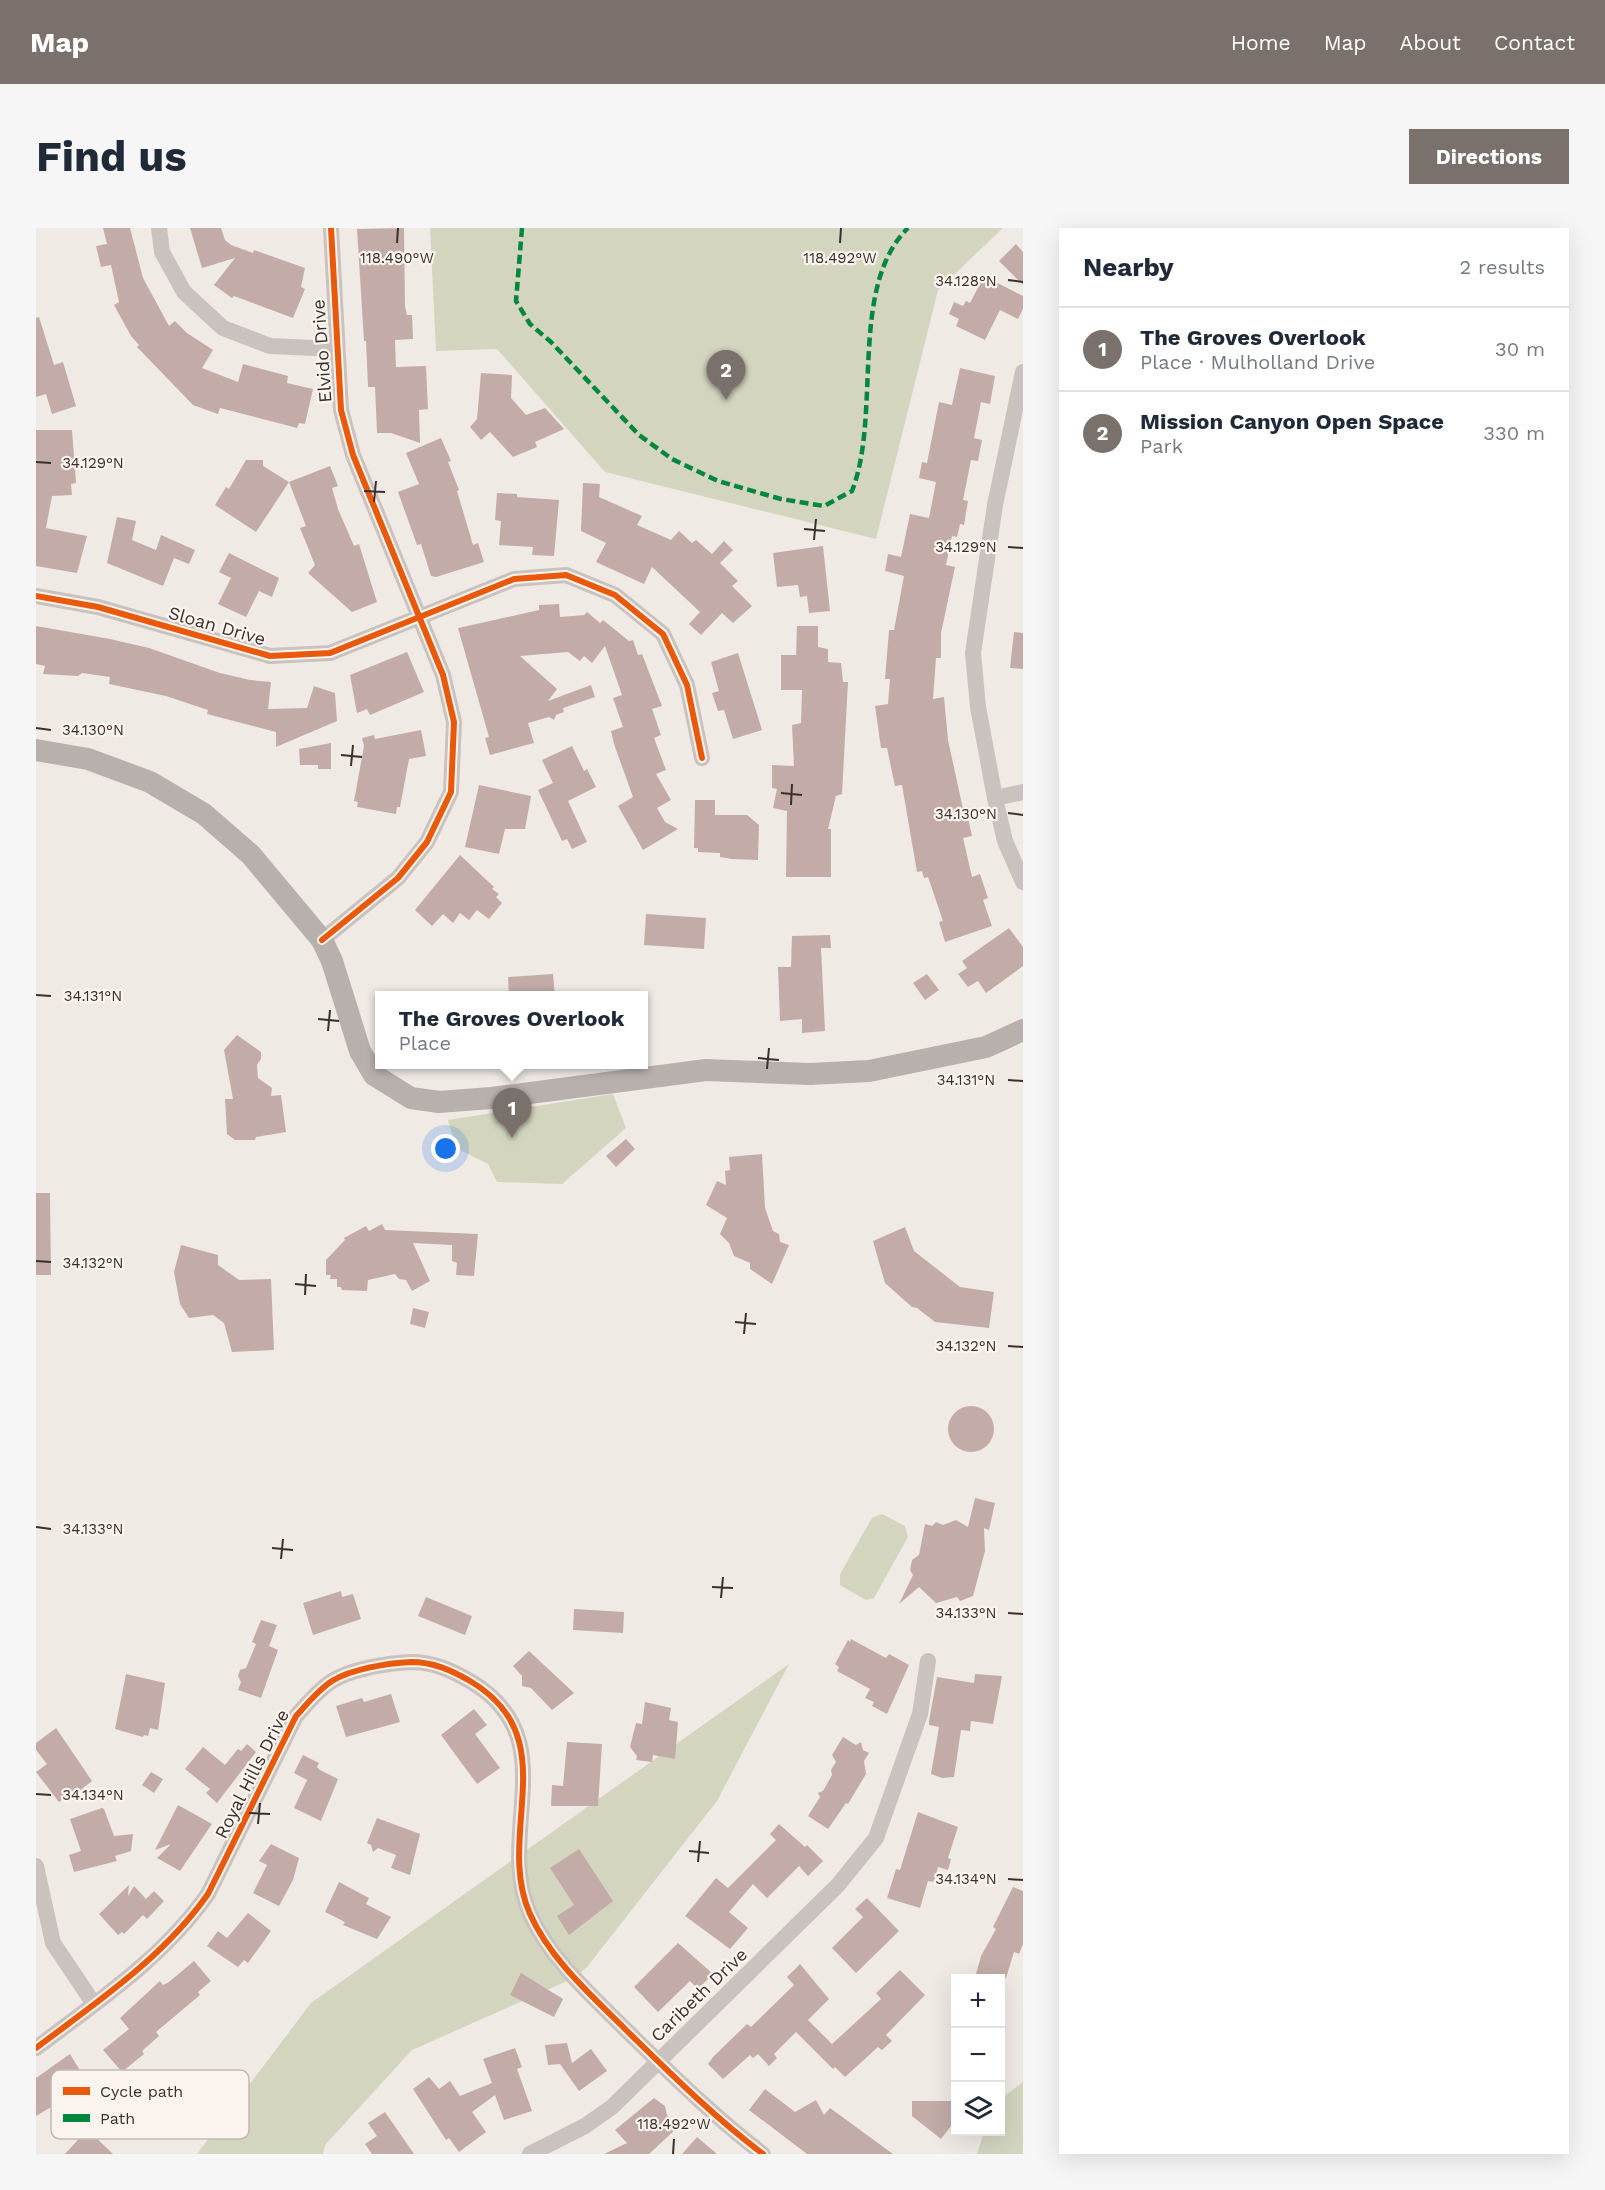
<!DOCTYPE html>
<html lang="en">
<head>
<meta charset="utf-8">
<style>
	:root { --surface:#fff; --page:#f6f6f7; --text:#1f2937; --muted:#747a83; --line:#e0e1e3; --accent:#7a706c }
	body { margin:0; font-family:"Work Sans",sans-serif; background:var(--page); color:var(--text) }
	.controls { position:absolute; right:18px; bottom:18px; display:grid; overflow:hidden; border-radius:0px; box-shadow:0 6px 24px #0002 }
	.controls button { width:54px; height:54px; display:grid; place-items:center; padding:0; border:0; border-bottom:2px solid var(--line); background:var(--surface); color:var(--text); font:30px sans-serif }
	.you { position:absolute; left:410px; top:921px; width:21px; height:21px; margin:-15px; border:4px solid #fff; border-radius:50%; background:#1a73e8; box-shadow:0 0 0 9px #1a73e833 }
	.badge { display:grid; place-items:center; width:39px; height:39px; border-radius:50%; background:var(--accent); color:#fff; font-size:20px; font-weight:700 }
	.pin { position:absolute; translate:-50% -50px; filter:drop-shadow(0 2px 3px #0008) }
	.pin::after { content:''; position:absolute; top:32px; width:21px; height:18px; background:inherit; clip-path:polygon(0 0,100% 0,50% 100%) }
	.popup { position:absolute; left:339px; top:763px; width:273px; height:78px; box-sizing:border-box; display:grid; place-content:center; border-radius:0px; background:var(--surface); filter:drop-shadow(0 2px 4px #0005); font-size:20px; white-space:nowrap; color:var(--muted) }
	.popup b { font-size:22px; color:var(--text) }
	.popup::after { content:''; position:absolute; left:50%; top:100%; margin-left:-12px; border:12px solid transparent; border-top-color:var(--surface) }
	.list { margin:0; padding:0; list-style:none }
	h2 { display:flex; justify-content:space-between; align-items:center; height:78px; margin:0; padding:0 24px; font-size:26px }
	h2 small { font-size:20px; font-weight:400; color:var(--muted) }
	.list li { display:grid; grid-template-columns:39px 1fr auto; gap:18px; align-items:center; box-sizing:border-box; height:84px; padding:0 24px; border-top:2px solid var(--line) }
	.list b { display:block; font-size:22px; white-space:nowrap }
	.list p { margin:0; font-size:20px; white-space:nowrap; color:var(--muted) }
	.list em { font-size:20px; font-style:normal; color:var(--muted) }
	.icon { flex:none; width:33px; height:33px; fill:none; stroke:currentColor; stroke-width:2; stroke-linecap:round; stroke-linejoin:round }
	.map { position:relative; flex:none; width:987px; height:1926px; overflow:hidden; border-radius:0px }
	header { display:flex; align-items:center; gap:36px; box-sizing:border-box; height:84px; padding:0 30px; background:var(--accent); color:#fff }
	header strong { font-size:28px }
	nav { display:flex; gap:33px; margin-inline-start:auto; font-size:21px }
	.intro { display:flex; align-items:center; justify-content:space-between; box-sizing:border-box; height:144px; padding:0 36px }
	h1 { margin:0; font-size:42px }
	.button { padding:15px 27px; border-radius:0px; background:var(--accent); color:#fff; font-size:21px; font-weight:700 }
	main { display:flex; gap:36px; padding:0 36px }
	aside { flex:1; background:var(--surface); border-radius:0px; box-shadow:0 6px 24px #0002 }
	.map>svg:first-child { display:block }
	.green { fill:#d3d5bf }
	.building { fill:#c3aca7 }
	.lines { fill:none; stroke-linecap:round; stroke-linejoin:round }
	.minor { stroke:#c9c2be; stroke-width:16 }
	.major { stroke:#b8b0ad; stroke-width:22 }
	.quiet { stroke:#00873e; stroke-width:4.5; stroke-dasharray:9 4.5; stroke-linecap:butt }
	.cycleway-casing { stroke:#fbf4ee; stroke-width:10 }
	.cycleway { stroke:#e8590c; stroke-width:6 }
	.ticks { fill:none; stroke:#3b2f2b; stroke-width:2 }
	.labels { text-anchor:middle; stroke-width:4.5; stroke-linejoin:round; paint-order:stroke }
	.street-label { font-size:18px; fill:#3b2f2b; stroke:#fbf4ee }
	.key { fill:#fbf4ee; stroke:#c1b9b4; stroke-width:1.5 }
	.key-label { font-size:16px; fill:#3b2f2b }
	.ticks-label { font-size:15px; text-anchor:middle; fill:#3b2f2b; stroke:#fbf4ee; stroke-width:4.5; stroke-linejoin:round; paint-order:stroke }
</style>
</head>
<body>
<header>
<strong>Map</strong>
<nav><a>Home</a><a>Map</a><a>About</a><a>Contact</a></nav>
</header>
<div class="intro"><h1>Find us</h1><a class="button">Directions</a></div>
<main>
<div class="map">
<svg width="987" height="1926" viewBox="0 0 987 1926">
	<rect width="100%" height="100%" fill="#f0eae5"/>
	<g class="green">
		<polygon points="394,0 967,0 902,62 840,311 569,244 461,121 400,123"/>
		<polygon points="577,866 590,900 526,956 461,954 452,936 420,920 412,892"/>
		<polygon points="846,1286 869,1298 872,1309 838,1370 830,1372 804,1357 804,1346 836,1290"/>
		<polygon points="753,1436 681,1573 551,1739 538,1750 376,1822 289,1917 287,1926 161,1926 275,1775"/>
		<polygon points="987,1854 987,1926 941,1926 948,1904 964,1904 965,1871"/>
	</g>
	<g class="building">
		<polygon points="67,0 94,0 107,50 133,98 139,93 151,105 177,122 166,140 202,154 207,136 252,148 251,155 277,161 269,196 263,195 261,200 184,180 182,186 157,177 101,119 103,117 95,108 78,77 83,74 75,37 65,39 60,18 71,16"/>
		<polygon points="154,0 185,0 189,12 195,17 217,25 218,22 269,40 265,59 269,61 257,90 198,68 196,70 178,57 199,30 166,40"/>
		<polygon points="368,0 369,78 371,87 376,87 377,111 359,112 360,139 390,138 392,181 383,182 384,215 355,205 341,205 339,159 332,159 330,113 328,113 321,1"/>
		<polygon points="980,16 987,24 987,57 963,33"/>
		<polygon points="948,48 987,68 987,81 982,91 964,82 949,112 920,98 923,91 913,86 918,74 927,78 930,73 934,75"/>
		<polygon points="3,89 18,137 27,134 40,178 16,186 10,166 0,169 0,90"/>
		<polygon points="924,140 959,148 954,176 945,174 938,210 946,212 942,233 935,232 927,272 932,273 928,297 924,296 921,309 916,308 910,337 919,339 905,405 905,430 900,430 897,471 908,469 912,512 929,590 932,590 936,608 927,610 936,649 944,646 952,670 947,672 956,698 909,714 903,694 907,693 892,649 888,650 886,643 881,644 866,557 859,558 851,520 845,520 839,478 852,476 854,451 849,451 853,402 858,402 868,348 849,343 852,326 865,329 874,286 893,290 900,254 883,250 886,234 891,235 903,174 916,177"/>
		<polygon points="445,145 476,147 475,170 490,187 509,180 528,201 499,214 501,219 477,229 454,204 445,212 434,199 441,191"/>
		<polygon points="0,202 36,202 40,255 35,256 36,267 16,268 10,300 51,308 41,345 0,338"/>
		<polygon points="405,210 415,233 412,234 423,262 421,263 437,317 442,315 448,334 400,349 395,348 385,316 381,317 362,264 383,256 370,225"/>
		<polygon points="210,232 227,232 227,238 253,254 220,304 179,277 190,259 193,261"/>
		<polygon points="294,238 302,258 296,260 302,281 318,318 323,316 341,374 316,384 272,345 279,337 264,300 270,298 253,254"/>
		<polygon points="547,255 564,256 563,269 606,288 601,297 635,312 643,303 656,315 660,312 676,326 688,313 697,322 684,335 702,353 696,358 716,378 697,395 686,385 665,407 653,396 664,384 616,339 608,356 560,334 570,315 545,303"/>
		<polygon points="461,265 481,266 481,269 523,272 518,328 496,327 497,319 463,317 465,293 459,292"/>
		<polygon points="81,289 100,293 96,312 120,322 125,307 159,322 153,336 138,330 127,358 71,335"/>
		<polygon points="787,318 794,383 773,385 771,368 764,369 762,357 741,359 737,325"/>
		<polygon points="193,325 243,350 236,369 223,363 210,389 182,376 195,350 183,344"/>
		<polygon points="523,376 524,389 548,387 551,384 564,395 567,392 593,413 597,412 602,427 606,426 626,478 616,481 625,507 618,510 630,542 620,546 635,572 621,580 629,594 642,601 607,622 582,578 597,569 578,516 575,503 587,499 577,470 586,467 569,418 556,435 548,428 544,433 532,424 484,428 521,461 512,473 555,457 559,469 527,480 528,484 520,487 518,492 513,489 492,495 498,515 454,527 449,510 453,509 422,400 503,382 503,377"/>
		<polygon points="0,398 74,411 113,420 184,445 214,452 235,454 232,481 271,480 278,458 299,465 301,493 240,519 240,504 171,486 172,482 130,468 73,456 74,449 46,445 42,448 7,446 9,438 0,436"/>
		<polygon points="761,398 782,398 782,419 792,421 792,434 805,435 807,454 812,454 806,566 800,568 792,601 795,601 795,649 750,649 751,583 737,580 741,561 736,560 736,537 758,538 756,497 765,495 766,462 745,462 745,427 760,427"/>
		<polygon points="978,404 987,405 987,441 974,440"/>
		<polygon points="371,424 388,464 334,487 331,481 321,485 314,447"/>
		<polygon points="702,425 726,502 697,511 688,482 682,483 676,465 683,463 675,434"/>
		<polygon points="385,502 390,528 373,531 364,579 361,579 360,586 321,579 322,574 318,573 328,518 326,510 338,507 339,511"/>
		<polygon points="295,515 295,541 282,541 282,537 264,537 263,521"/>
		<polygon points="536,518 548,543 551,541 560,559 532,573 551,614 536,621 531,611 526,613 502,562 517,555 506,532"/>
		<polygon points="443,557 495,568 489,601 469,601 463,626 429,619"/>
		<polygon points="659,572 679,572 679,587 711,587 723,597 722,632 696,631 684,629 684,625 662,624 662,620 658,620"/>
		<polygon points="424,627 458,659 456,661 463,666 460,669 466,675 453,691 441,682 433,692 424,685 417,695 407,686 396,698 379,682"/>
		<polygon points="610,686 670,690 668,721 608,717"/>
		<polygon points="973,700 987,719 987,738 950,765 942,753 932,759 922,746 931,740 926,733"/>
		<polygon points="794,707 795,720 785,720 789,803 766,805 766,791 744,793 742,739 755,739 756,708"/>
		<polygon points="517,746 519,768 473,768 472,749"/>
		<polygon points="891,746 903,762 889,772 877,755"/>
		<polygon points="201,807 225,824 225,831 221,837 222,850 236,860 235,868 245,867 250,904 220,909 219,912 199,912 191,906 189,871 197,871 188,822"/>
		<polygon points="590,911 599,921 580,939 570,928"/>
		<polygon points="726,926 729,980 737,1003 743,1006 744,1014 753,1017 736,1056 714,1041 714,1035 698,1028 693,1015 684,1006 691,990 670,977 681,953 690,957 689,943 694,942 693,929"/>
		<polygon points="0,965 14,965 15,1047 0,1047"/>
		<polygon points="346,996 349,1002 442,1006 438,1048 420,1047 421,1035 416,1033 416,1017 377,1015 394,1053 376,1063 370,1052 363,1051 359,1046 332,1052 331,1063 306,1062 305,1059 301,1059 301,1051 294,1051 295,1047 290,1047 290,1032 309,1012 308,1010 330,998 333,1003"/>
		<polygon points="869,999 878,1023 924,1059 958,1064 953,1100 899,1094 881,1080 876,1079 849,1055 837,1013"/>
		<polygon points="145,1017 182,1027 182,1037 203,1052 235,1051 238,1122 196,1124 188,1095 177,1087 153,1090 144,1076 138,1044"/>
		<polygon points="377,1080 393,1084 389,1100 374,1096"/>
		<circle cx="935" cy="1201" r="23"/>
		<polygon points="939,1270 959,1275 953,1302 948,1300 949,1323 937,1368 924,1373 921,1369 900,1375 883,1359 863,1376 877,1347 874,1342 876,1332 883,1327 889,1296 896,1298 900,1294 907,1297 920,1292 932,1299"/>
		<polygon points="305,1363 306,1369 317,1366 325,1391 277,1407 267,1375"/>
		<polygon points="390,1369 436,1388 429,1407 382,1388"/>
		<polygon points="538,1381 588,1384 587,1405 537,1402"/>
		<polygon points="225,1392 241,1397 233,1418 242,1422 225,1470 202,1462 205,1454 202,1448 204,1442 210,1440 220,1416 216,1414"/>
		<polygon points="815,1411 850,1430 853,1426 873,1437 851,1486 836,1478 838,1474 829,1470 834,1461 801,1443 803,1439 799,1436 812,1412 814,1414"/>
		<polygon points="493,1423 538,1465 516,1482 495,1460 486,1458 486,1448 477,1438"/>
		<polygon points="90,1446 129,1455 122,1502 114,1500 112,1508 108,1507 107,1509 79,1501"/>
		<polygon points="939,1446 966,1448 957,1496 935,1493 934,1503 925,1502 918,1549 906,1550 895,1546 903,1499 893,1497 893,1493 901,1449 938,1455"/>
		<polygon points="355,1466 364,1494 310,1509 300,1478 326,1470 328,1474"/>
		<polygon points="609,1474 635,1480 633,1492 642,1494 639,1531 617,1527 616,1534 600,1532 601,1528 594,1519 600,1495 606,1496"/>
		<polygon points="438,1481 451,1497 439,1506 464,1540 441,1556 405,1507"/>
		<polygon points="20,1500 56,1553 29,1574 28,1570 23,1574 0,1544 11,1536 0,1522 0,1515"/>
		<polygon points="807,1509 820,1517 825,1514 827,1522 833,1525 828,1533 830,1546 812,1576 810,1575 792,1601 772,1588 784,1569 782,1565 787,1563 796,1547 795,1542 800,1534 796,1527"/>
		<polygon points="531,1514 566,1516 562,1578 515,1578 516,1557 527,1558"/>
		<polygon points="211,1516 220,1524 181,1575 170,1565 174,1561 149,1541 167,1519 189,1537 202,1521 205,1523"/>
		<polygon points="267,1527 283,1535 281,1539 284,1542 302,1551 285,1593 258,1580 271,1552 258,1545"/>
		<polygon points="115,1544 127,1551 118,1565 106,1557"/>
		<polygon points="142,1577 176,1596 144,1643 121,1630 135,1616 119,1622"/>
		<polygon points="66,1580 68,1581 78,1608 97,1606 95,1623 79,1628 81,1633 38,1644 33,1627 45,1623 34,1591"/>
		<polygon points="882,1584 922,1599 912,1630 915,1631 912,1642 902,1639 898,1654 892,1653 884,1680 851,1670 860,1641 864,1642"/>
		<polygon points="341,1590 384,1606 374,1647 355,1640 360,1627 342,1620 337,1624 335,1617 331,1615"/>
		<polygon points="743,1596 769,1619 771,1617 787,1633 772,1648 763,1638 731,1670 717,1656 693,1684 712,1700 694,1721 649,1688 680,1650 692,1660 740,1612 734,1606"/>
		<polygon points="235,1616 263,1630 257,1652 243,1678 217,1665 231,1637 223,1633"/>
		<polygon points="543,1621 577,1673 533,1707 521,1688 538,1677 514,1640"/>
		<polygon points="303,1654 333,1670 330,1676 355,1689 341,1711 307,1697 309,1694 289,1684"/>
		<polygon points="93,1657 92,1668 98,1658 110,1671 118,1663 128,1673 111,1691 107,1687 88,1706 86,1704 82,1707 63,1686"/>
		<polygon points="977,1659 987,1663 987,1716 983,1726 978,1724 970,1750 939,1750 945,1728 960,1701 957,1699"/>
		<polygon points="831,1670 863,1703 820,1745 796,1720 827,1689 819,1681"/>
		<polygon points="212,1685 235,1703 212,1735 208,1732 202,1739 171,1718 182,1703 191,1710"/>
		<polygon points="642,1715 677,1746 662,1761 654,1753 622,1784 598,1759"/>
		<polygon points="158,1733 175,1753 162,1764 164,1767 120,1804 123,1808 106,1823 108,1826 86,1844 67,1822 93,1801 84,1790 124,1753 127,1757 133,1754"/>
		<polygon points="764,1736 793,1771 772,1792 796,1816 845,1771 840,1765 864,1742 889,1767 850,1807 856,1813 846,1822 842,1819 809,1849 799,1839 797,1841 760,1804 738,1826 741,1830 733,1838 722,1826 717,1830 714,1827 687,1851 672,1836 677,1829 711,1796 715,1799 758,1757 751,1749"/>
		<polygon points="485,1745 527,1771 518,1789 474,1767"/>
		<polygon points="531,1815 536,1835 555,1821 571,1843 543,1863 524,1836 512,1837 509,1817"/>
		<polygon points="479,1820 486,1839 481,1841 496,1883 468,1892 459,1867 436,1884 450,1904 423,1924 413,1910 410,1912 377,1861 393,1849 403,1861 414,1853 424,1868 456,1855 447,1831"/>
		<polygon points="34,1826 52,1856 38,1865 40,1868 24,1878 22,1875 0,1888 0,1850"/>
		<polygon points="729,1861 759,1884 780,1872 788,1887 794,1880 857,1926 771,1926 713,1882"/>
		<polygon points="618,1870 629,1878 631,1887 642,1899 613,1926 568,1926 591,1915 579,1902"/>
		<polygon points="876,1873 918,1873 918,1894 905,1911 876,1888"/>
		<polygon points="349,1884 378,1926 336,1926 329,1916 341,1908 332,1895"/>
		<polygon points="50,1903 55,1905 77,1926 29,1926"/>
		<polygon points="661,1909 681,1926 646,1926"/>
	</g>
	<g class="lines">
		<g class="minor">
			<polyline points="123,0 126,24 148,64 187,100 234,118 300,121"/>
			<polyline points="987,144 959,277 937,425 942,479 959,570 969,613 987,654"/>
			<polyline points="0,368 62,379 234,428 294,425 478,351 530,347 579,367 627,406 651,457 666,530"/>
			<polyline points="959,570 987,564"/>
			<polyline points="286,712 362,650 391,614 415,564 418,494 407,447 317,227 305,182 295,0"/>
			<polyline points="0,1638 17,1715 58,1776"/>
			<path d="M 0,1820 C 61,1774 127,1730 172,1666 L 260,1488 C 271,1476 282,1462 296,1453 C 315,1441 352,1435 375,1434 C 397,1434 415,1442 434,1453 C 531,1510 458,1605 494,1686 C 514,1731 555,1767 589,1801 C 634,1845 677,1888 727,1926"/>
			<polyline points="494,1926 549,1898 576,1879 802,1657 840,1610 884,1486 892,1433"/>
		</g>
		<polyline class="major" points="0,522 52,531 114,554 168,586 215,627 286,712 296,733 324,823 338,847 375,870 403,874 455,870 670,842 774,846 833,843 950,819 987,802"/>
		<path class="quiet" d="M 486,0 L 480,73 L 494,96 L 515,114 L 603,207 L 636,231 L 682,253 L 745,271 L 788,278 L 816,263 C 846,186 812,59 872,0"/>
		<g class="cycleway-casing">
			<g id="cycleway">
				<polyline points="0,368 62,379 234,428 294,425 478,351 530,347 579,367 627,406 651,457 666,530"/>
				<polyline points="286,712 362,650 391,614 415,564 418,494 407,447 317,227 305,182 295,0"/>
				<path d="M 0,1820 C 61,1774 127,1730 172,1666 L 260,1488 C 271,1476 282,1462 296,1453 C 315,1441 352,1435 375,1434 C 397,1434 415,1442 434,1453 C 531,1510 458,1605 494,1686 C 514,1731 555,1767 589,1801 C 634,1845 677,1888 727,1926"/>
			</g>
		</g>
		<use href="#cycleway" class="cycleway"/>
	</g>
	<path class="ticks" d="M 361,15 L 362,0M 804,15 L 805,0M 972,52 L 987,54M 0,234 L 15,235M 328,263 L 349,264M 338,274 L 340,253M 768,301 L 789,303M 778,312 L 780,291M 972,319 L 987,320M 0,500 L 15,502M 305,527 L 326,529M 315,538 L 317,517M 745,565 L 766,567M 755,577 L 756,556M 972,585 L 987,587M 0,767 L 15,768M 282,791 L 303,793M 292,803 L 294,782M 722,830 L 743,832M 731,841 L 733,820M 972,852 L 987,853M 0,1033 L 15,1034M 259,1056 L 280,1058M 269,1067 L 270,1046M 699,1094 L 720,1096M 708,1106 L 710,1085M 972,1118 L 987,1119M 0,1299 L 15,1301M 236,1320 L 257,1322M 245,1331 L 247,1311M 676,1359 L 697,1360M 685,1370 L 687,1349M 972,1385 L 987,1386M 0,1566 L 15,1567M 213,1585 L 234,1586M 222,1596 L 224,1575M 653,1623 L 673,1625M 662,1634 L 664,1613M 972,1651 L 987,1652M 637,1926 L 638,1911"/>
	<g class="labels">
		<g class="street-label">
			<text transform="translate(286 123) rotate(-94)" y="6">Elvido Drive</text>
			<text transform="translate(181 398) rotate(16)" y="6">Sloan Drive</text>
			<text transform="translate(216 1546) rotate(-63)" y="6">Royal Hills Drive</text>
			<text transform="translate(663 1767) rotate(-44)" y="6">Caribeth Drive</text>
		</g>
	</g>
	<rect x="15" y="1842" width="198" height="69" rx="9" class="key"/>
	<rect x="27" y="1859" width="27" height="8" fill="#e8590c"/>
	<rect x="27" y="1886" width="27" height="8" fill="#00873e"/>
	<g class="key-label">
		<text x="64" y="1869">Cycle path</text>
		<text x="64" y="1896">Path</text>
	</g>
	<g class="ticks-label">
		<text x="361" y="35">118.490°W</text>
		<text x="804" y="35">118.492°W</text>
		<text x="930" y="58">34.128°N</text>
		<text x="57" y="240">34.129°N</text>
		<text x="930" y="324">34.129°N</text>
		<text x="57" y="507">34.130°N</text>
		<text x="930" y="591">34.130°N</text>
		<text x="57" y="773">34.131°N</text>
		<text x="930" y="857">34.131°N</text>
		<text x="57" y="1040">34.132°N</text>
		<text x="930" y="1123">34.132°N</text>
		<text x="57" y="1306">34.133°N</text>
		<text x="930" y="1390">34.133°N</text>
		<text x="57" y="1572">34.134°N</text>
		<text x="930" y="1656">34.134°N</text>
		<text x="638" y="1901">118.492°W</text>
	</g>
</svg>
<div class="controls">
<button>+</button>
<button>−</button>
<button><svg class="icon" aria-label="layers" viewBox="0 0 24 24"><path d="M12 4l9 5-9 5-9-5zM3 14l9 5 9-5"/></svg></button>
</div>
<div class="you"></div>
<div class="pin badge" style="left:476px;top:910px">1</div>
<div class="popup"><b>The Groves Overlook</b>Place</div>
<div class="pin badge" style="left:690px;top:172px">2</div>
</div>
<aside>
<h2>Nearby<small>2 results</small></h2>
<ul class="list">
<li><span class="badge">1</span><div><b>The Groves Overlook</b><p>Place · Mulholland Drive</p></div><em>30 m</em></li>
<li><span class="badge">2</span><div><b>Mission Canyon Open Space</b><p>Park</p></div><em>330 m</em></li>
</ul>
</aside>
</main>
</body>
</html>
